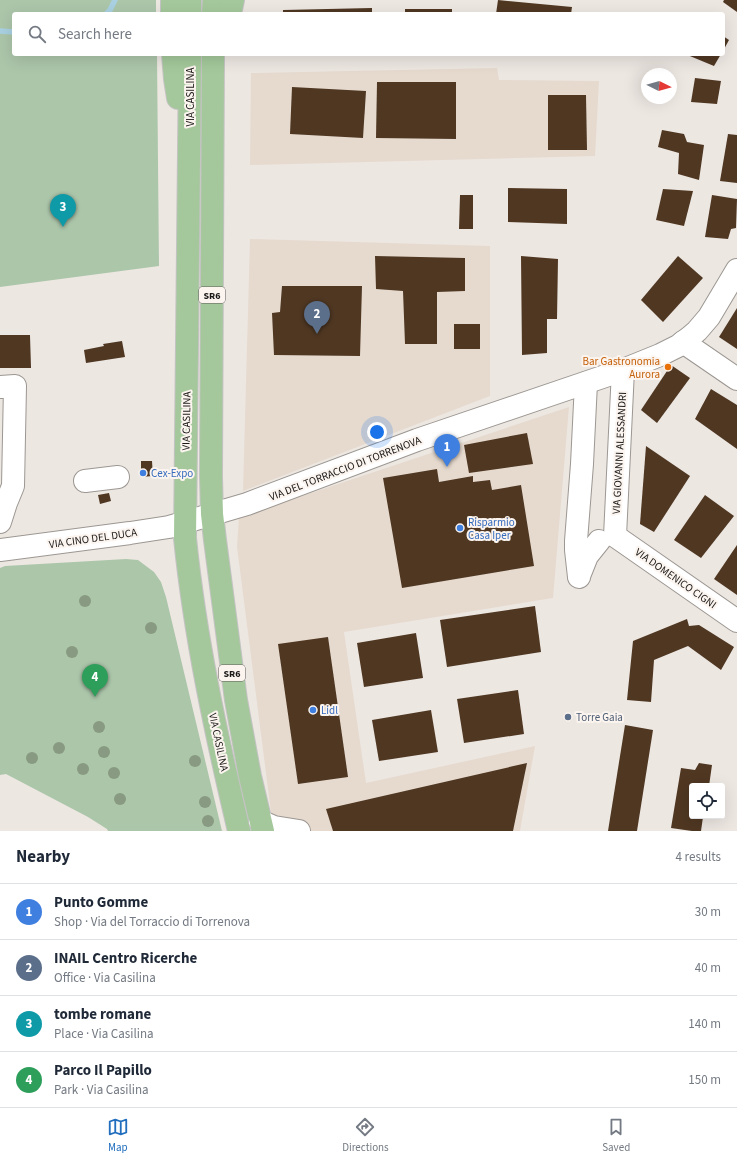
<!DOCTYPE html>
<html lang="en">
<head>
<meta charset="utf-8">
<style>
	:root { --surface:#fff; --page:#f2f2f3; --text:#1f2937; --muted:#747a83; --line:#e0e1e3; --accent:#206ebd }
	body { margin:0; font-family:"Source Sans 3",sans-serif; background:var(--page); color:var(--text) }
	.controls { position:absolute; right:12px; bottom:12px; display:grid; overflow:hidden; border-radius:4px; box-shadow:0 4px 16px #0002 }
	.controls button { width:36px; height:36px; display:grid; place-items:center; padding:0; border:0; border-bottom:1px solid var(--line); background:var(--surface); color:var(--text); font:20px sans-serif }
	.compass { position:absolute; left:641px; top:68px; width:36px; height:36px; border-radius:50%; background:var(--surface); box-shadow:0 4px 16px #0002; rotate:95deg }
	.you { position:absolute; left:377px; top:432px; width:14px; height:14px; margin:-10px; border:3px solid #fff; border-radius:50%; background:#1a73e8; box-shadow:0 0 0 6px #1a73e833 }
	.badge { display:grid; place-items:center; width:26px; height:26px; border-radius:50%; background:var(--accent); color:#fff; font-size:13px; font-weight:700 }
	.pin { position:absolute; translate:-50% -33px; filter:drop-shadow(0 1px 2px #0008) }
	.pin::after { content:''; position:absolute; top:21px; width:14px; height:12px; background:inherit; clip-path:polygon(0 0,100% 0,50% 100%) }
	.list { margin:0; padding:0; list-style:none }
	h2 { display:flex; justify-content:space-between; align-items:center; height:52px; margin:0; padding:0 16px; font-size:17px }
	h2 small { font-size:13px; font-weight:400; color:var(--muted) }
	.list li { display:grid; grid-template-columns:26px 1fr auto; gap:12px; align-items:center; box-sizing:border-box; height:56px; padding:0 16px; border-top:1px solid var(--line) }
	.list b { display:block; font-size:15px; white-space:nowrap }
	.list p { margin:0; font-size:13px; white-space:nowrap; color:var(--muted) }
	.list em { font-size:13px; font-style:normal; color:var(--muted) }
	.icon { flex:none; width:22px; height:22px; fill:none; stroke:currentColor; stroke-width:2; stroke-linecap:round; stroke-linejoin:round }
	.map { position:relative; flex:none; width:737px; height:831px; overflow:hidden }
	.search { position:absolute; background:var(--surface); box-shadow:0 4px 16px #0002; left:12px; right:12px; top:12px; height:44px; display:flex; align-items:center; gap:10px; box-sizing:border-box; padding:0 14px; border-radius:4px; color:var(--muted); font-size:15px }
	.sheet { height:276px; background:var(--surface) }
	nav { display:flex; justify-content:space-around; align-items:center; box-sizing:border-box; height:56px; border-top:1px solid var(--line); background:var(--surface); font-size:11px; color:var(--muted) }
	nav a { display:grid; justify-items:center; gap:2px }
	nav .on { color:var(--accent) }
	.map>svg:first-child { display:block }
	.built { fill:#e6dacf }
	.green { fill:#acc6aa }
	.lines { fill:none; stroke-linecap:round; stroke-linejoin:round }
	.stream { stroke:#a9d1e1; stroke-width:5.5 }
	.building { fill:#4f3722 }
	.minor-casing { stroke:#9c9792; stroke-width:24 }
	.major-casing { stroke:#c4c3c3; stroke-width:24 }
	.minor { stroke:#fff; stroke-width:22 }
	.major { stroke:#a4c89b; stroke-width:22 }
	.tree { fill:#889a81 }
	.food-dot { fill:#e8710a; stroke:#fbf4ef; stroke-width:1.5 }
	.shop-dot { fill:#3f7fe0; stroke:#fbf4ef; stroke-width:1.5 }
	.service-dot { fill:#5c6f8a; stroke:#fbf4ef; stroke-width:1.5 }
	.labels { text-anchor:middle; stroke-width:4; stroke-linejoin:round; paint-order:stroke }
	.shield { fill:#fbf4ef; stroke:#5f5b58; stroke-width:1 }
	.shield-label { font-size:10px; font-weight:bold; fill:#1c1a18 }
	.street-label { font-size:11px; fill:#1c1a18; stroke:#fbf4ef }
	.food-label { font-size:11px; fill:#c56008; stroke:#fbf4ef; text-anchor:end }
	.shop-label { font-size:11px; fill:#366cbe; stroke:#fbf4ef; text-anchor:start }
	.service-label { font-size:11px; fill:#4e5e75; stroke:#fbf4ef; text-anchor:start }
</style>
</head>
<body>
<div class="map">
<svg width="737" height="831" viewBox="0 0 737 831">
	<rect width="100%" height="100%" fill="#ede7e2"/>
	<g class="built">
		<polygon points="497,68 499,80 599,81 595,156 250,165 251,73"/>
		<polygon points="250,239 490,246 490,396 243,491"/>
		<polygon points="569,407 553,598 344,632 366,783 535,746 520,831 276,831 271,812 237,547 239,517"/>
	</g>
	<g class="green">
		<polygon points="0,0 156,0 156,14 14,14 14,54 157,54 159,266 0,287"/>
		<polygon points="126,559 138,560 154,572 161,582 166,597 222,831 108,831 107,829 88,817 6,774 0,775 0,568 5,566"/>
	</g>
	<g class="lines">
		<g class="stream">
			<polyline points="106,14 110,10 115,0"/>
			<polyline points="0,31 14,32"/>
		</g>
	</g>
	<g class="building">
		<polygon points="498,0 572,7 571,14 496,14"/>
		<polygon points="724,0 737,0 737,12 723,2"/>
		<polygon points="372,8 372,14 283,14 283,10"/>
		<rect x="405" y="9" width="47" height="5"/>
		<polygon points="723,36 729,40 723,51"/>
		<polygon points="685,54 721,54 714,66"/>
		<polygon points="695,78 721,81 717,104 691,102"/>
		<polygon points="377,82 456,82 456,139 376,138"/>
		<polygon points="292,87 366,91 363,138 290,134"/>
		<polygon points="548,95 586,95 587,150 548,150"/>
		<polygon points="662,130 684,134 687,142 704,145 699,180 678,174 679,153 658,147"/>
		<polygon points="728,134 737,135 737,183 720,181"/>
		<polygon points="508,188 567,189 567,224 508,222"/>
		<polygon points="663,189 693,191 684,226 656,220"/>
		<polygon points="460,195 473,195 473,229 459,229"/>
		<polygon points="712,195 737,199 736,228 731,229 728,239 705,237"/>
		<polygon points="375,256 465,258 465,291 437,292 437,344 405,344 403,291 376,289"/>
		<polygon points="521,256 558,259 557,319 547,319 547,353 522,355"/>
		<polygon points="678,256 703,278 663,322 641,300"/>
		<polygon points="282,286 362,286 360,356 274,355 272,313 280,312"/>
		<polygon points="737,308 737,349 719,337"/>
		<rect x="454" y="324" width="26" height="25"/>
		<polygon points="0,335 30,335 31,368 0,368"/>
		<polygon points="122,341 125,357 86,363 84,350 104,346 103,344"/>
		<polygon points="671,365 690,378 657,423 641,410"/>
		<polygon points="711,389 737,405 737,449 695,419"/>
		<polygon points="527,433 533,464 469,473 464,445"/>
		<polygon points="646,446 690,476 654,532 640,524"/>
		<polygon points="141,461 152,461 153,476 141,477"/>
		<polygon points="437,469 439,482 473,476 473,482 490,480 492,490 521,485 534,566 402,588 383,478"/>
		<polygon points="109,493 111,501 100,504 98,495"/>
		<polygon points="705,495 734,516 701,558 674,540"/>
		<polygon points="737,545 737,595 714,579"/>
		<polygon points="535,606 541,652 447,667 440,620"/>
		<polygon points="687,619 689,626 699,625 734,647 721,670 688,646 654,660 651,702 627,700 633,641"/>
		<polygon points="416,633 423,678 364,687 357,643"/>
		<polygon points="328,637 348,777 298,784 278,644"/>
		<polygon points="518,690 524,734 464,743 457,699"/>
		<polygon points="431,710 438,752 379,761 372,720"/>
		<polygon points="625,725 653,730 637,831 608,831"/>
		<polygon points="527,763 513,831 333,831 326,809"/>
		<polygon points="699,763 712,765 709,786 692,786 692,816 712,816 712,818 703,817 701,831 692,831 671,828 681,768 695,770"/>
	</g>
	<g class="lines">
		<g class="minor-casing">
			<g id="minor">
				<polyline points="683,342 737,379"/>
				<polyline points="0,387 15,386 13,486 6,503 0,522"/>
				<polyline points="85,481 118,477"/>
				<polyline points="615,536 623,370"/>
				<polyline points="615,536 737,621"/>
				<polyline points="0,550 130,533 169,527 247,504 417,440 623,370 660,355 678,346 690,337 697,331 709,317 737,270"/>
				<polyline points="579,576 587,556 599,541"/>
				<polyline points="579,577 576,550 576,541 582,464 586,383"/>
				<polyline points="260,821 274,827 299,831"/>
			</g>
		</g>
		<g class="major-casing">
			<g id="major">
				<polyline points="172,0 172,14"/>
				<polyline points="190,14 190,0"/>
				<polyline points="213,14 214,0"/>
				<polyline points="230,14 233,0"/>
				<polyline points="173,54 175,79 178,98"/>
				<path d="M 190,54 L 185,538 C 195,637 216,734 239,831"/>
				<polyline points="213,54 211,477 212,514 215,540 236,700 250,776 263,831"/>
			</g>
		</g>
		<use href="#minor" class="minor"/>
		<use href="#major" class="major"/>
	</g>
	<g class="tree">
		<circle cx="85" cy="601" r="6"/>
		<circle cx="151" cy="628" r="6"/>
		<circle cx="72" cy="652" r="6"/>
		<circle cx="99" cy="727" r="6"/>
		<circle cx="59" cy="748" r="6"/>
		<circle cx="104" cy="752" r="6"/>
		<circle cx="32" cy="758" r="6"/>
		<circle cx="195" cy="761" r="6"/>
		<circle cx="83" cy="769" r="6"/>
		<circle cx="114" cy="773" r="6"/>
		<circle cx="120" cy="799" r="6"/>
		<circle cx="205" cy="802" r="6"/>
		<circle cx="208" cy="821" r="6"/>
	</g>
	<circle class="food-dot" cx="668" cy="367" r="4"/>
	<g class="shop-dot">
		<circle cx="143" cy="473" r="4"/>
		<circle cx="460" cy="528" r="4"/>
		<circle cx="313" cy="710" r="4"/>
	</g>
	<circle class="service-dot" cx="568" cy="717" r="4"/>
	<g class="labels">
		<g class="shield">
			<rect x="199" y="287" width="26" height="16" rx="3"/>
			<rect x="219" y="665" width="26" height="16" rx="3"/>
		</g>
		<g class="shield-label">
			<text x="212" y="299">SR6</text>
			<text x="232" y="677">SR6</text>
		</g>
		<g class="street-label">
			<text transform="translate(190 97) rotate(-90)" y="4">VIA CASILINA</text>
			<text transform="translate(186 421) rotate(-89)" y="4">VIA CASILINA</text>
			<text transform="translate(619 453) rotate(-87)" y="4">VIA GIOVANNI ALESSANDRI</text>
			<text transform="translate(345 468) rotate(-21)" y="4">VIA DEL TORRACCIO DI TORRENOVA</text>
			<text transform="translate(93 538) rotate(-8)" y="4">VIA CINO DEL DUCA</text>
			<text transform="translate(676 578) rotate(35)" y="4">VIA DOMENICO CIGNI</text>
			<text transform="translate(219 742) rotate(78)" y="4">VIA CASILINA</text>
		</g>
		<g class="food-label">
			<text x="660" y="365">Bar Gastronomia<tspan x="660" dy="13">Aurora</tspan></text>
		</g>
		<g class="shop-label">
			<text x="151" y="477">Cex-Expo</text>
			<text x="468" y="526">Risparmio<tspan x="468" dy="13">Casa Iper</tspan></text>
			<text x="321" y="714">Lidl</text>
		</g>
		<g class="service-label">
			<text x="576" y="721">Torre Gaia</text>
		</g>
	</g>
</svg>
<div class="controls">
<button><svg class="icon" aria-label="locate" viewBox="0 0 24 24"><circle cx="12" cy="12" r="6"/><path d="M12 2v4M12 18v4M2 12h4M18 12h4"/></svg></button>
</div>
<svg class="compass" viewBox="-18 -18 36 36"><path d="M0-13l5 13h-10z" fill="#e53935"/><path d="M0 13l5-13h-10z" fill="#747a83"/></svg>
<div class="you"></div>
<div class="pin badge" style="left:447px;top:467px;background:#3f7fe0">1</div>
<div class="pin badge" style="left:317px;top:334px;background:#5c6f8a">2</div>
<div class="pin badge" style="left:63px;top:227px;background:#0f9aa8">3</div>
<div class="pin badge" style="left:95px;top:697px;background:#2e9e5b">4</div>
<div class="search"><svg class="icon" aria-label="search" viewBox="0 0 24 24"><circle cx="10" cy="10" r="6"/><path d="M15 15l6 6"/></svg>Search here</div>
</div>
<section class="sheet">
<h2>Nearby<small>4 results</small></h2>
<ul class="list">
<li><span class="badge" style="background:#3f7fe0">1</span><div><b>Punto Gomme</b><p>Shop · Via del Torraccio di Torrenova</p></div><em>30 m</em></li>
<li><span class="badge" style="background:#5c6f8a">2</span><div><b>INAIL Centro Ricerche</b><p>Office · Via Casilina</p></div><em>40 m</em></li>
<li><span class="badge" style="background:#0f9aa8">3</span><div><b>tombe romane</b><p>Place · Via Casilina</p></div><em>140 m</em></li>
<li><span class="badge" style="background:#2e9e5b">4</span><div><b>Parco Il Papillo</b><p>Park · Via Casilina</p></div><em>150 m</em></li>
</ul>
</section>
<nav>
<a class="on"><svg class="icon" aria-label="map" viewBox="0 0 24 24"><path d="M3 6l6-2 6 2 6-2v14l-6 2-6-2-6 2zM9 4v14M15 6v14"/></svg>Map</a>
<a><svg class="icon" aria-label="directions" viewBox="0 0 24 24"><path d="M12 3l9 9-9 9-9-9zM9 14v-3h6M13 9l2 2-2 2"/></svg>Directions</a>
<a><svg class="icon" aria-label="saved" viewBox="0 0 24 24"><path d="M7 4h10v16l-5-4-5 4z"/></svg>Saved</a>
</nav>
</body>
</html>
